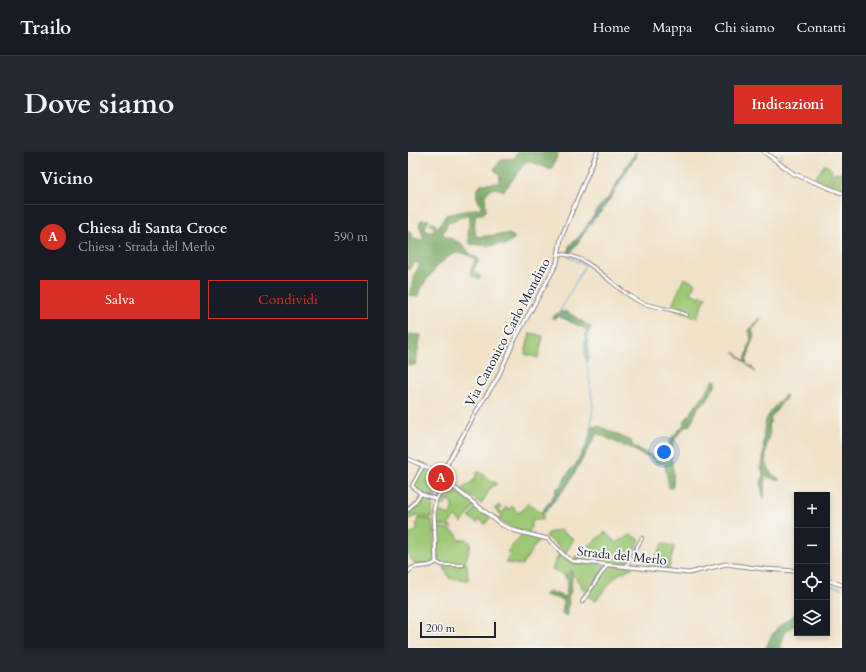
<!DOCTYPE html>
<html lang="it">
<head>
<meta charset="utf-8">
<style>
	:root { --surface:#171b24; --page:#242831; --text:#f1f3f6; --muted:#9ea1a6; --line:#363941; --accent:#d93025 }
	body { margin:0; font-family:Cardo,serif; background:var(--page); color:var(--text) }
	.controls { position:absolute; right:12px; bottom:12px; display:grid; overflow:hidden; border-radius:0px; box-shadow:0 2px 6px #0003 }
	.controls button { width:36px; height:36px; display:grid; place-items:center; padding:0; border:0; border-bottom:1px solid var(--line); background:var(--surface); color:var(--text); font:20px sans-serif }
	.scale { position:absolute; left:12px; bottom:10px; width:76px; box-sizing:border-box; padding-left:4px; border:2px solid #22223b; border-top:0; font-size:11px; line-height:14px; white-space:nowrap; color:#22223b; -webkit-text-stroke:3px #f6f6f2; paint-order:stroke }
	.you { position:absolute; left:256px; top:300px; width:14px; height:14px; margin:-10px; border:3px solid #fff; border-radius:50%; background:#1a73e8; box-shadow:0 0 0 6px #1a73e833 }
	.badge { display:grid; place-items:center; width:26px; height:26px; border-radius:50%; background:var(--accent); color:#fff; font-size:13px; font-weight:700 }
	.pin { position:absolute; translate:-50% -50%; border:2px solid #fff; box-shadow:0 1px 4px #0006 }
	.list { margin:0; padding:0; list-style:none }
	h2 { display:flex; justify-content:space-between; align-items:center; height:52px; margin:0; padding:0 16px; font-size:17px }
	h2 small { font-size:13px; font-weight:400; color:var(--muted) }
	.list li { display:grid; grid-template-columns:26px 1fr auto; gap:12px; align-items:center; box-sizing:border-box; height:64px; padding:0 16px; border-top:1px solid var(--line) }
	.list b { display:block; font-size:15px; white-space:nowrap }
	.list p { margin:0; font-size:13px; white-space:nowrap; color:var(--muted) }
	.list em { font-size:13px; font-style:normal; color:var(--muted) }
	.actions { display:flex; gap:8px; padding:12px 16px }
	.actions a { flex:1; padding:9px 0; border:1px solid var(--accent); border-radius:0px; text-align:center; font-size:14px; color:var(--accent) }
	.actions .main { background:var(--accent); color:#fff }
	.icon { flex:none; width:22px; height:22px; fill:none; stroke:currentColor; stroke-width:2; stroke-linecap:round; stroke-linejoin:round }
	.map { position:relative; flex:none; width:434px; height:496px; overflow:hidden; border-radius:0px }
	header { display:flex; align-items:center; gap:24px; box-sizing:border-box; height:56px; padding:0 20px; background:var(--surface); border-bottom:1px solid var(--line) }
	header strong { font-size:19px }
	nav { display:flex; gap:22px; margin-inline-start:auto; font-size:14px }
	.intro { display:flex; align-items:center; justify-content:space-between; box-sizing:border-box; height:96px; padding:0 24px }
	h1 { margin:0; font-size:28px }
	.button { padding:10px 18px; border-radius:0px; background:var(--accent); color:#fff; font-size:14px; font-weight:700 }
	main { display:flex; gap:24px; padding:0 24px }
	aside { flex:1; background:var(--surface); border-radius:0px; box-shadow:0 2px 6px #0003 }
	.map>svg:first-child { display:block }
	.green { fill:#9dc875; stroke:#607558 }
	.forest { fill:#7eac66; stroke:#506750 }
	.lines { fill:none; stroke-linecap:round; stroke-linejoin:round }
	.stream { stroke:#5ba2d1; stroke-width:1 }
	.minor-casing { stroke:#8a8281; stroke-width:4.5 }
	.tertiary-casing { stroke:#8a8281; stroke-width:5 }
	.minor { stroke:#fff; stroke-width:2.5 }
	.tertiary { stroke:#fff; stroke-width:3 }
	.labels { text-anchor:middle; stroke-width:4; stroke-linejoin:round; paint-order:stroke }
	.street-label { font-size:13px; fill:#22223b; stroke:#f6f6f2 }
</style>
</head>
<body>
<header>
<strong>Trailo</strong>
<nav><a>Home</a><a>Mappa</a><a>Chi siamo</a><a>Contatti</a></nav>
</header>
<div class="intro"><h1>Dove siamo</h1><a class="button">Indicazioni</a></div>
<main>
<aside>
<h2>Vicino<small></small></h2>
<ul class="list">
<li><span class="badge">A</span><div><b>Chiesa di Santa Croce</b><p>Chiesa · Strada del Merlo</p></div><em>590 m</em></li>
</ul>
<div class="actions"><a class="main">Salva</a><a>Condividi</a></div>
</aside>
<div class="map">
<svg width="434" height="496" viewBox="0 0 434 496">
	<rect width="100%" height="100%" fill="#f6f6f2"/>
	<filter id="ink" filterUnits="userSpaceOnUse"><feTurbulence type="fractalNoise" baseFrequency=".025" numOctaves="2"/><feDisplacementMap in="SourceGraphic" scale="8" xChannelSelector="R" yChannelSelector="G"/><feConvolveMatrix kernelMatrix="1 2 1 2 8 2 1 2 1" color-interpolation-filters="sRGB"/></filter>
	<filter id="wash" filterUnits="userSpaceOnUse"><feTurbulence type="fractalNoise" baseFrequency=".012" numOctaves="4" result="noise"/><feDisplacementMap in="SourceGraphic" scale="16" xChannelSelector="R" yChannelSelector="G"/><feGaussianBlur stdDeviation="0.9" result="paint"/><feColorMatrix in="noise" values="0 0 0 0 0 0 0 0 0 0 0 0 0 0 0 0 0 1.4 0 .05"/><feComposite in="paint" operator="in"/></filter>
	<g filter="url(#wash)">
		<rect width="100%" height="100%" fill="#f1e2c7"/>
		<g class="green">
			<polygon points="417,12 425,19 418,35 403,27 408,25"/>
			<polygon points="434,19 434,40 421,34 427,20 432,21"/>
			<polygon points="276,126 287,131 283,141 292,145 293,143 298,145 289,166 263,156"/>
			<polygon points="122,181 135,184 130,206 117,202"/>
			<polygon points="15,315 23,318 21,322 26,326 25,328 30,331 29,334 32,336 27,345 14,341 4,334"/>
			<polygon points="70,319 89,332 84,334 73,352 53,338 66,328"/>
			<polygon points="41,334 66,353 54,371 47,365 41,372 45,376 27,372 27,361 35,360 41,364 45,358 43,351 40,347 36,354 30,350"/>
			<polygon points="15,344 26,347 23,366 7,364 0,368 2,362 0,360 6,353 11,356 15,351 11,348"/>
			<polygon points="120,351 135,362 135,368 125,368 123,376 120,381 106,377 86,365 91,368 94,363 86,357 91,353 93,355 91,358 95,361 98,355 101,357 104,354 110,361 115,358"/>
			<polygon points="68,354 82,366 77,372 71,367 69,371 61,365"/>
			<polygon points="10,366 24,368 27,408 22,412 8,413 0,403 0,383 4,380 6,381 10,376 8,372"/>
			<path d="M 27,375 C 37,377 49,376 51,388 L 59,387 L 63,391 L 57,411 L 59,412 L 60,428 L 41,426 L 35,413 L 56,412 L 36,412 L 31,408 Z"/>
			<polygon points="152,378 166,387 157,402 147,391 138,385 140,381"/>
			<polygon points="197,380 208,391 223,383 232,388 218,412 165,407"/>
			<polygon points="114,382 132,386 114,413 97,411 102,402 99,400"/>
			<polygon points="255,391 266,395 261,417 242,414"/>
			<polygon points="152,400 164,410 198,413 179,442 163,419 159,424 144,417"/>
			<polygon points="200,413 225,415 209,423 187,449 179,443"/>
		</g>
		<g class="forest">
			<path d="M 109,0 L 151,0 L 143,18 L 119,8 L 96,39 C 87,35 83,35 77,43 L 78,59 L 75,62 L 68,62 C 66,68 66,81 69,85 L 99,82 L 103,83 L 107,86 L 95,94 L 93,92 L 82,94 L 62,92 L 60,83 L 62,62 L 41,70 L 35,80 L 36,84 L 53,91 L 64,104 L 70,106 L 71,109 L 65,119 L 73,125 L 71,127 L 63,123 L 62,120 L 67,108 C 63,105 58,101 53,101 C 37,99 14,132 9,145 L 1,143 L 6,124 L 12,112 L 8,110 L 0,118 L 0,78 L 6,86 L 14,88 L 16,86 L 11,73 L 13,68 L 21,68 L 16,77 L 22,81 L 27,77 L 22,71 L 24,69 L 30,76 L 38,63 L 72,56 L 73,53 C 67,44 67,40 73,32 L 91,31 L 92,24 L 86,17 L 94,7 L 107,6 Z"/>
			<polygon points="228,0 228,6 224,10 204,44 191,62 185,68 162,102 160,102 161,94 171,85 192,54 202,44 214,21"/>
			<path d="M 152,160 L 159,160 L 183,175 L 179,184 L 181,207 L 179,208 L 177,206 C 177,197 176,187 179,178 L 151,164 L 145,167 L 144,165 Z"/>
			<path d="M 352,166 L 354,167 L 344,178 L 347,186 C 340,192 343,202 338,208 L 339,213 L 344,215 L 347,220 L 326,200 L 337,209 L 343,186 L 341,178 Z"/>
			<polygon points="0,182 13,183 7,213 0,213"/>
			<path d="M 307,227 L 309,230 L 299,248 L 291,254 L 282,273 C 277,274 276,275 272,280 C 254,302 270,316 264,337 L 261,336 L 257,312 L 247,311 L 240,304 L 234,303 L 219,294 L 215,294 L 189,281 L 161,331 L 135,362 L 133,361 L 147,342 L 148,337 C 156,333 155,328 160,321 C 162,317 166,315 168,312 C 173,303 185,284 182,275 L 191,274 L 223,289 L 225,294 C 234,299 245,306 256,307 L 263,286 L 275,274 L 276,270 Z"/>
			<path d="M 377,243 L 379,244 L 362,267 L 363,270 L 360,273 L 362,281 C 357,290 355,315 364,320 L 363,322 L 373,328 L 368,328 L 358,324 L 357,325 L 356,348 L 353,333 L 355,320 L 353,317 C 359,300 351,277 361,262 C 365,255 372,249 377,243 Z"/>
			<path d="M 163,418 C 167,426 161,433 163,440 L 160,444 L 161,451 L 159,456 L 159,464 L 154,462 L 156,448 L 136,443 L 141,439 L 157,445 L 160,430 L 156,423 L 159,424 Z"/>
			<path d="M 389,461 L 389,471 C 380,477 372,482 373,494 L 375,496 L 358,496 C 364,478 373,471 389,461 Z"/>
		</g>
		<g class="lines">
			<g class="stream">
				<polyline points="373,6 374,0"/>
				<polyline points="161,101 194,54 204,43 229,0"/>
				<path d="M 135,361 C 155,335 171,308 186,278 L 183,272 L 185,253 L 178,205 L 178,188 L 180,178 L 154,164 L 151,161 L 177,113 L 161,105"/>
				<polyline points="419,438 424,434 434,436"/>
				<polyline points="361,496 374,473 389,465"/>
			</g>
		</g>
	</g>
	<g filter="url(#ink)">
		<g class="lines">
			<g class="minor-casing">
				<g id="minor">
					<path d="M 151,102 C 184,103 203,136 232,150 C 246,156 264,156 279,163"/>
					<polyline points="13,342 4,334 15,314"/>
					<polyline points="0,358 13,342 28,347"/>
					<polyline points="28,410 34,413 55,413"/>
					<polyline points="219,413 234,386"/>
					<polyline points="174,450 200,412"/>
				</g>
			</g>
			<g class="tertiary-casing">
				<g id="tertiary">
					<polyline points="356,0 386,22 434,41"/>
					<polyline points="0,307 39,324 41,326 39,330 94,373 108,379 140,387 158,405 164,409 281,421 318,412 356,417 389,419"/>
					<polyline points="34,321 72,253 89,227 107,187 149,111 153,86 189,0"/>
					<path d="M 0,420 C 7,410 20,418 28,410 L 26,357 L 28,347 L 39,330"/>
					<polyline points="419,428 434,433"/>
				</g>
			</g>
			<use href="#minor" class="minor"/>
			<use href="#tertiary" class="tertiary"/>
		</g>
	</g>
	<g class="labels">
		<g class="street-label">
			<text transform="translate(99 180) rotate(-62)" y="5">Via Canonico Carlo Mondino</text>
			<text transform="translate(214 403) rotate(6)" y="5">Strada del Merlo</text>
		</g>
	</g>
</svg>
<div class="controls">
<button>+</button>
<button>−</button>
<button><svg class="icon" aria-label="locate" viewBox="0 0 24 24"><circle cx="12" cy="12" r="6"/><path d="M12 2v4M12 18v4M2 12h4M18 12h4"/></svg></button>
<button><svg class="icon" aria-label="layers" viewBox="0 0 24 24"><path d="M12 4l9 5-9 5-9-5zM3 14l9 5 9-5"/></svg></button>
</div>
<div class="scale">200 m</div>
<div class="you"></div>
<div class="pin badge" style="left:33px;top:326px">A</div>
</div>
</main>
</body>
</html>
